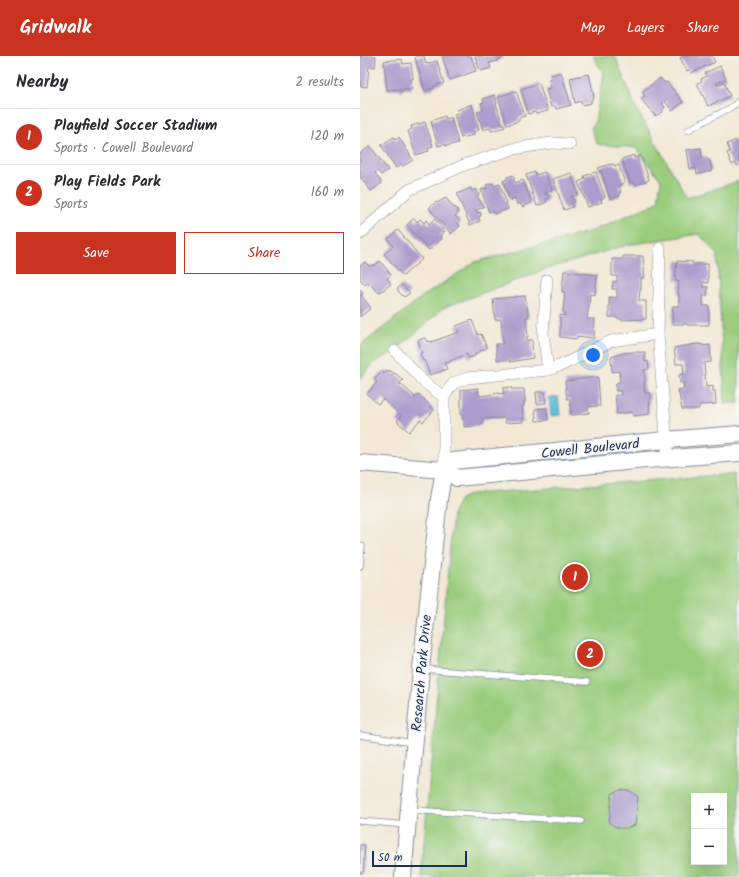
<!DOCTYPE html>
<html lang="en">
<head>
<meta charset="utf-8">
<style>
	:root { --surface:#fff; --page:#f2f2f3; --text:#2b2b33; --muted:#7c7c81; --line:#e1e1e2; --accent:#c8321e }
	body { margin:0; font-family:Kalam,sans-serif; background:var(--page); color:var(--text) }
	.controls { position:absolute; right:12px; bottom:12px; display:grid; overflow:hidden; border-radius:0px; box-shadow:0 4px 16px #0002 }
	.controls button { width:36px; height:36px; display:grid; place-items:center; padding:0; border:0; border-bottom:1px solid var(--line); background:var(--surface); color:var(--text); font:20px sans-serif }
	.scale { position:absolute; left:12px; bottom:10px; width:95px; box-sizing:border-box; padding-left:4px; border:2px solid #1b2f5e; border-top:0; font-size:11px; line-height:14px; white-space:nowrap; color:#1b2f5e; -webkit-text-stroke:3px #f6f6f2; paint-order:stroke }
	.you { position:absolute; left:233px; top:299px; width:14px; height:14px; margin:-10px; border:3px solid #fff; border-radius:50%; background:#1a73e8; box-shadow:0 0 0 6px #1a73e833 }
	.badge { display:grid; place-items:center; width:26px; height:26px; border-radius:50%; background:var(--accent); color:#fff; font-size:13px; font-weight:700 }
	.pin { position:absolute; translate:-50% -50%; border:2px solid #fff; box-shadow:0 1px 4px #0006 }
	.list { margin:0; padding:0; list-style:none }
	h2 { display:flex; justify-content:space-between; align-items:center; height:52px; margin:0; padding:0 16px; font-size:17px }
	h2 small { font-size:13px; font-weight:400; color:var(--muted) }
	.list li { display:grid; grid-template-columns:26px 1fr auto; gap:12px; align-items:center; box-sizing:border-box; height:56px; padding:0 16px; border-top:1px solid var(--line) }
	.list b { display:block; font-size:15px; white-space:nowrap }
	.list p { margin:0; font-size:13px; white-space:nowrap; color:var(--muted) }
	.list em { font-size:13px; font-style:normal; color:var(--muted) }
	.actions { display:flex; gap:8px; padding:12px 16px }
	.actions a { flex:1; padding:9px 0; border:1px solid var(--accent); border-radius:0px; text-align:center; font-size:14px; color:var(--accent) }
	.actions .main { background:var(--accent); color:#fff }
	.map { position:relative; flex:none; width:379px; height:821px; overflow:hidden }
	header { display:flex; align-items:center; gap:24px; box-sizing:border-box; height:56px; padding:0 20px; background:var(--accent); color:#fff }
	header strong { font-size:19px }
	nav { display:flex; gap:22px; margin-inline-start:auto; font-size:14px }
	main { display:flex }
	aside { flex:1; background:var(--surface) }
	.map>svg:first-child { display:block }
	.green { fill:#9acc7c; stroke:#5a7e6d; fill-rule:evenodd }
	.water { fill:#5dc3da; stroke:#3c799c }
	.building { fill:#ac9bcc }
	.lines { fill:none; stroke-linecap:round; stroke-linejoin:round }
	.lane-casing { stroke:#868c99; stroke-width:7 }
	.street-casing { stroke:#868c99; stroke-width:12 }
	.secondary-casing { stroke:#868c99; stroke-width:18 }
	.lane { stroke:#fff; stroke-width:5.5 }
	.street { stroke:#fff; stroke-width:11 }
	.secondary { stroke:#fff; stroke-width:16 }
	.labels { text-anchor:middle; stroke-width:3; stroke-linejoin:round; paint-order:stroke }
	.street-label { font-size:14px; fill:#1b2f5e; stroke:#f6f6f2 }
</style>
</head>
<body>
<header>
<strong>Gridwalk</strong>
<nav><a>Map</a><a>Layers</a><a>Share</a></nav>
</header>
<main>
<aside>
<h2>Nearby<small>2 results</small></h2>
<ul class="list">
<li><span class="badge">1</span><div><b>Playfield Soccer Stadium</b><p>Sports · Cowell Boulevard</p></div><em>120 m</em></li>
<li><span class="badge">2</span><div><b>Play Fields Park</b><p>Sports</p></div><em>160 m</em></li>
</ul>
<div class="actions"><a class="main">Save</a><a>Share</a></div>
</aside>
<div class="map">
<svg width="379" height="821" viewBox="0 0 379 821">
	<rect width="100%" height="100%" fill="#f6f6f2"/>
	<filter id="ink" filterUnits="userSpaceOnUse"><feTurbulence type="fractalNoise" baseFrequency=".025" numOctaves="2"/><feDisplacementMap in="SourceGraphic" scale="8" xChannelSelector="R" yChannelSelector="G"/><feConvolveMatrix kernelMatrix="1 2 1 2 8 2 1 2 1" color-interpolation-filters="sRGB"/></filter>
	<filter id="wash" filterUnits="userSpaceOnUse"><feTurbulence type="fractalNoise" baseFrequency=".012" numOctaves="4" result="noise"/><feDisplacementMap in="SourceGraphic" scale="16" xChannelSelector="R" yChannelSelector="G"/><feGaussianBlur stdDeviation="0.9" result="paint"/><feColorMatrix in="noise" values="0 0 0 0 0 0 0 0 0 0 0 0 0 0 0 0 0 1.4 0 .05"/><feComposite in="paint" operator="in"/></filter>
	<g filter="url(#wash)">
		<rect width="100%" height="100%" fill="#f2e8d4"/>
		<g class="green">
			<polygon points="233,0 255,0 277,54 327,142 379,125 379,347 365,347 357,198 339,178 267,189 187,213 85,251 35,295 13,308 0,323 0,290 62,241 115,206 232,175 298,146 301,124 276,92 237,88 231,72 235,65 244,18"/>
			<path d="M 374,418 L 379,455 L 379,821 L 61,821 L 93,456 L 100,443 L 111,438 ZM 334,740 L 364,740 L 364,806 L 334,806 Z"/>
		</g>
		<polygon class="water" points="189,341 198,341 200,359 191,360"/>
		<g id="blocks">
			<g class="building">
				<polygon points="0,0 16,0 15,11 9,10 7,31 0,30"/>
				<polygon points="59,0 64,0 66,8 77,5 84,27 74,30 74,32 65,35 55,1"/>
				<polygon points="82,0 111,0 116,15 90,24"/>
				<polygon points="115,0 143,0 143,2 138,4 138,5 129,7 131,12 120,15"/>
				<polygon points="324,0 352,0 355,6 331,17 330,14 327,15 320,2"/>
				<polygon points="42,3 43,8 51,7 53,23 51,23 52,33 43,33 43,35 40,36 40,33 27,34 24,5"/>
				<polygon points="360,10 366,23 356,27 357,29 364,26 370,40 348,50 337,27 342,25 341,23 347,20 345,17"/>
				<polygon points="201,16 211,49 196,53 195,50 191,51 186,33 191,32 189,24 191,23 190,19"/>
				<polygon points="229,18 234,41 231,44 231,47 222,49 221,45 215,47 210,22"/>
				<polygon points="300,22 305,27 307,26 323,46 312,55 305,45 302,48 305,51 302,54 303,56 295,60 281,43 285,40 282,36"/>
				<polygon points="179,27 188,55 176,58 175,56 168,58 161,33"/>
				<polygon points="156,35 165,60 159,62 159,65 147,69 138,41"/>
				<polygon points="135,39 137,47 136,47 142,68 144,68 145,71 131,75 130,72 123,74 117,56 123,54 121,47 124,46 123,43"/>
				<polygon points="112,48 119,74 113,76 114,79 101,82 94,58 98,57 97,54"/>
				<polygon points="85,60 86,63 91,61 98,87 86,90 85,88 78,90 71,65"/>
				<polygon points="65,66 73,90 68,92 69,95 56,99 48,75 52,73 51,70"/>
				<polygon points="34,81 36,84 39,81 53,104 43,110 41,108 36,112 21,89"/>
				<polygon points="376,84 377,88 379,87 379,109 377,110 376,107 372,109 367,97 370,96 367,88"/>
				<polygon points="10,90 28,114 21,119 18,115 15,117 22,127 11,135 0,121 0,98"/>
				<polygon points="341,92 342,101 345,101 350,105 352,115 337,118 336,112 330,113 327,94"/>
				<polygon points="274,99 274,102 281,100 289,124 275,129 274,126 270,127 262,103"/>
				<polygon points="250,108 250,109 254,108 255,110 259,109 264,125 264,127 259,129 261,136 259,136 260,140 250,143 241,115 240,115 238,112"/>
				<polygon points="175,116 176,119 185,116 192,134 185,137 185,139 188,138 189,142 186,143 187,146 177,150 166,119"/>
				<polygon points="236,116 245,141 241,143 242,146 228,151 218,126 225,123 224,120"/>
				<polygon points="211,117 218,139 211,141 215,146 212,147 213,151 204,154 193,123"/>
				<polygon points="153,119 155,127 163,124 172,147 162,151 160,147 157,149 155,142 150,144 149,142 143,125 147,123 147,121"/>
				<polygon points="133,127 134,130 140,128 148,153 134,158 133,155 129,156 121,134 127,132 126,129"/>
				<polygon points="111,132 112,135 116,133 119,139 117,140 124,151 116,154 117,157 120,156 121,160 118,161 120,165 110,169 97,138"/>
				<polygon points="86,142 94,152 95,151 98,154 97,155 99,157 95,160 100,165 97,167 100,170 91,178 69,152 76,146 77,147"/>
				<polygon points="54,162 57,166 60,163 64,167 66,164 69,168 75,163 85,175 80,179 82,183 69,194 47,169"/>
				<polygon points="38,174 62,203 43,220 24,198 33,190 28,183"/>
				<polygon points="263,200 283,200 285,222 281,222 281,234 280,234 279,245 286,245 286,263 261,264 261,263 256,262 256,261 249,261 249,241 257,242 257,233 252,233 253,226 257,226 257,220 252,220 252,203 263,203"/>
				<polygon points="20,205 31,219 27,222 31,228 19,237 8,226 5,229 0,223 0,210 5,206 9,210 15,209"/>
				<polygon points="317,205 333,206 333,208 348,208 348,227 343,226 343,231 348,231 347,240 343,240 343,250 349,250 349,269 327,269 327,268 312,268 313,250 319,250 319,238 318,238 319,225 315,225"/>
				<polygon points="204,215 237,219 235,239 230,238 227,263 235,263 234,282 217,280 217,283 200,281 200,259 205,260 205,257 203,256 205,236 202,236"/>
				<polygon points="42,229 50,237 44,241 38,235 38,232"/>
				<polygon points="0,233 3,237 1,239 11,252 0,261"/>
				<polygon points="165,240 169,261 166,261 168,281 166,282 166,284 172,284 173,302 150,306 150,304 137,304 136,288 143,288 141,263 135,264 133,243"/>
				<polygon points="112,264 118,279 121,278 127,292 120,295 120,296 115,298 115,300 108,302 107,298 90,305 90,306 84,307 87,313 70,319 64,304 63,305 60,297 62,297 58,284 65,282 67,286 70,285 71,286 99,276 96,270"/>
				<polygon points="337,288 343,289 343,290 350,289 351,306 344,307 346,331 353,330 353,335 355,335 356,348 339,349 339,353 322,353 318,334 324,333 323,326 320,327 319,319 324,318 323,308 316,308 314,292"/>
				<polygon points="273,296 285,296 285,306 288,305 289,313 284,314 285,326 284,326 285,337 290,337 289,358 273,360 272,356 257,358 255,339 261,339 261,335 256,335 256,327 260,326 259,315 252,316 251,301 264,297"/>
				<polygon points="27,314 29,316 30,314 34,318 35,317 43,324 39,328 40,329 41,328 54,340 54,341 55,342 59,338 74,354 63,366 60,364 49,376 37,365 41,360 23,343 18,348 7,338 17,326 14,323 22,315 24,318"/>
				<polygon points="238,321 240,350 228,351 229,357 211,359 210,343 207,343 205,325"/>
				<polygon points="151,331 151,333 164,333 165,346 164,346 164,350 162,350 163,366 145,367 145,362 122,363 122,369 104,371 104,364 103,364 102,358 101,359 101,334 118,332 119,340 135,338 135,337 144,338 143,332"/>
				<polygon points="176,336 185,336 186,347 177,348"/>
				<polygon points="187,352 188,364 176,365 175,353"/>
				<polygon points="260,734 270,735 278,741 275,769 267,772 258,772 249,767 252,738"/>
				<polygon points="0,789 5,789 3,817 0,817"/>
			</g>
		</g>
	</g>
	<g filter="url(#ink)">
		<use href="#blocks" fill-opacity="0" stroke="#868c99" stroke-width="1"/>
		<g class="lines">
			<g class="lane-casing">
				<g id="lane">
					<polyline points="328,74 370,52 379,45"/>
					<polyline points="0,490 2,490 0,510"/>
					<polyline points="63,613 227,626"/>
					<polyline points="0,679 54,687"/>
					<polyline points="51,754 221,765"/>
					<polyline points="0,765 47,769"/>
				</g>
			</g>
			<g class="street-casing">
				<g id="street">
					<polyline points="0,178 49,134 104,109 153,93 191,87 210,88"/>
					<polyline points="300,192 298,278 308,403"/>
					<polyline points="187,224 183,277 188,314"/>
					<polyline points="35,295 64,326 84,341"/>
					<polyline points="84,414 84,341 89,333 94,327 107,322 188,314 202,309 251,285 298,278"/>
				</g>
			</g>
			<g class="secondary-casing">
				<g id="secondary">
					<polyline points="0,407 84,414 97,422 286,404 379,397"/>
					<polyline points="84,414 93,405 306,384 379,378"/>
					<polyline points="43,821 61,613 79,443 84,414"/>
				</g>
			</g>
			<use href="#lane" class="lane"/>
			<use href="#street" class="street"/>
			<use href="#secondary" class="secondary"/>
		</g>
	</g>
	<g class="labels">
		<g class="street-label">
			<text transform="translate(230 392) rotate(-6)" y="5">Cowell Boulevard</text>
			<text transform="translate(61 617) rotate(-85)" y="5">Research Park Drive</text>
		</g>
	</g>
</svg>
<div class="controls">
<button>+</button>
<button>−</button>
</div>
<div class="scale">50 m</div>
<div class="you"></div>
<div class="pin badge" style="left:215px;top:521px">1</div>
<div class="pin badge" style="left:230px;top:598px">2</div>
</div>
</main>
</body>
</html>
